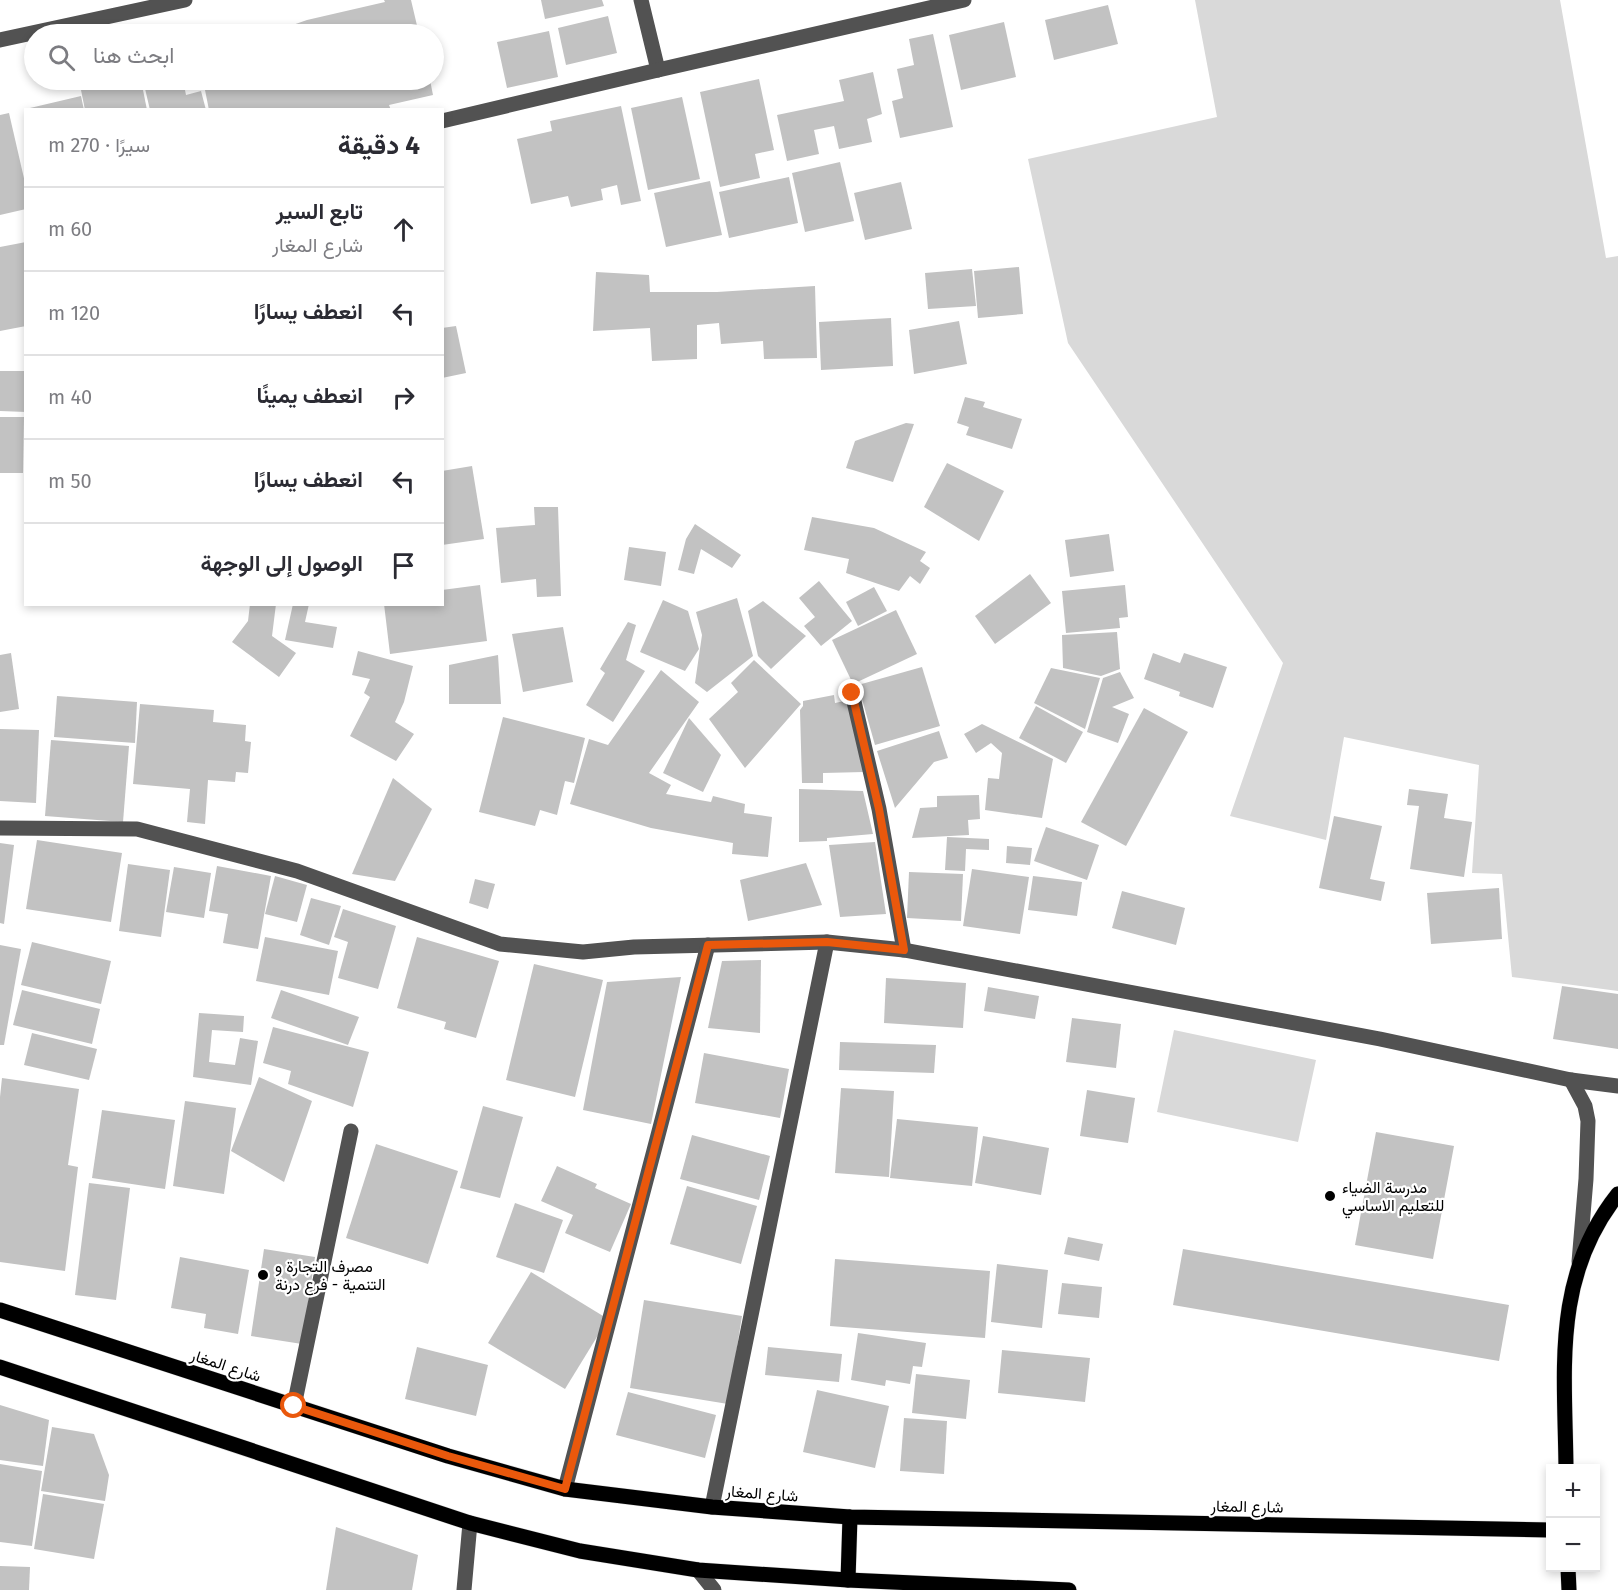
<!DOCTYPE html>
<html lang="ar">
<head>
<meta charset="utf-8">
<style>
	:root { --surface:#fff; --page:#f7f7f7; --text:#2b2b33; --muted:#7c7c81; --line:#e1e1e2 }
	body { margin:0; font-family:"Fira Sans",Vazirmatn,sans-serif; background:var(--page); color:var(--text); direction:rtl }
	.controls { position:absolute; right:18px; bottom:18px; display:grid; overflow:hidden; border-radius:0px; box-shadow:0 3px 9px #0003 }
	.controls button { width:54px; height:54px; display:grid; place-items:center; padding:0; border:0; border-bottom:2px solid var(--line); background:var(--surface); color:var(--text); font:30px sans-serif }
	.stop { position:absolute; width:18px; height:18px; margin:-14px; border:4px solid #ea580c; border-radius:50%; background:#fff }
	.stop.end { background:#ea580c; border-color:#fff; box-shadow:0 2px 6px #0008 }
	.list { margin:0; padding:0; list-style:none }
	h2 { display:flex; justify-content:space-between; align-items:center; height:78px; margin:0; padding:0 24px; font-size:26px }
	h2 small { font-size:20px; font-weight:400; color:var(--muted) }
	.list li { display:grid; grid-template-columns:39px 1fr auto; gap:18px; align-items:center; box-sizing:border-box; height:84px; padding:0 24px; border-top:2px solid var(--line) }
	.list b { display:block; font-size:22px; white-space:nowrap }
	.list p { margin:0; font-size:20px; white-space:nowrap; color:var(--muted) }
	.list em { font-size:20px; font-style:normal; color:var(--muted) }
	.icon { flex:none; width:33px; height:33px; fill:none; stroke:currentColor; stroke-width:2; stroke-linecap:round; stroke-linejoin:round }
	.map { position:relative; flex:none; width:1618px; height:1590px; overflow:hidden; direction:ltr }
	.search { position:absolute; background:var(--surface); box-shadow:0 3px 9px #0003; left:24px; top:24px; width:420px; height:66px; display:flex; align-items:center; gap:15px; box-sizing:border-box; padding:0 21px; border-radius:33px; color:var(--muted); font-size:22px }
	.panel { position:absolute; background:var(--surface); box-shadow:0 3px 9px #0003; left:24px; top:108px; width:420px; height:498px; border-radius:0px; direction:rtl }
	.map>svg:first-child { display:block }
	.green { fill:#d9d9d9 }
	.building { fill:#c2c2c2 }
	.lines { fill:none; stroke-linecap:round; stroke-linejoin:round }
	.major-casing { stroke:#dbdbdb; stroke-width:16 }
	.minor { stroke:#525252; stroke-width:15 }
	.major { stroke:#000; stroke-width:15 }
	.route { stroke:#ea580c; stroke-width:8 }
	.poi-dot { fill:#000; stroke:#fff; stroke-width:2 }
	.labels { text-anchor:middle; stroke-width:4.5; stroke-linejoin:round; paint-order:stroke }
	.poi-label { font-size:16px; fill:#000; stroke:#fff; text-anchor:start }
	.street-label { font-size:16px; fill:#000; stroke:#fff }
</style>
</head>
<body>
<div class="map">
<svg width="1618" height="1590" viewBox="0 0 1618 1590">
	<rect width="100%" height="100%" fill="#fff"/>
	<g class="green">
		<polygon points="1195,0 1560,0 1606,258 1618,256 1618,991 1512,977 1502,874 1472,873 1479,765 1344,737 1326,840 1230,816 1283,663 1068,343 1028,159 1217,117"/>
		<polygon points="1174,1030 1316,1060 1298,1142 1157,1112"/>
	</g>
	<g class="building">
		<polygon points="384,0 411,0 419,34 267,34 307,20 385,2"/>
		<polygon points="541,0 602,0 604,6 545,19"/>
		<polygon points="1108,5 1118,44 1054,60 1045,20"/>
		<polygon points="608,16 617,53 566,65 558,28"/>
		<polygon points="1004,22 1016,77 961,90 949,35"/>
		<polygon points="549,31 558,77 507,88 497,42"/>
		<polygon points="933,34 953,127 900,138 892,101 903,98 897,69 914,65 909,39"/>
		<polygon points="873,72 882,114 867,119 872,142 839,149 834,126 814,130 819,154 787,161 777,115 844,101 839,80"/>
		<polygon points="759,79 774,150 755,154 760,178 720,187 700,92"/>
		<polygon points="79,80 141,80 147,110 85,110"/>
		<polygon points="143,80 183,80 186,95 201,91 206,110 150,110"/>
		<polygon points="203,80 430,80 433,95 389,105 391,110 209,110"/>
		<polygon points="81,96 84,110 30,110 30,108"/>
		<polygon points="682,97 700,179 648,190 631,108"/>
		<polygon points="621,106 641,201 621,205 617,185 601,189 603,200 571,207 568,196 531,204 517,139 552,131 550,121"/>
		<polygon points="9,113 26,187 26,209 0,215 0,115"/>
		<polygon points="840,162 854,221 805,232 792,173"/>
		<polygon points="789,177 798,223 729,238 719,192"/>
		<polygon points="710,181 722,235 666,247 654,193"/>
		<polygon points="901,182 912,229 865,240 854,193"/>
		<polygon points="26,242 26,326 0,331 0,247"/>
		<polygon points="1019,267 1023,314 978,318 974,271"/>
		<polygon points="972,269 976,306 928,309 925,273"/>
		<polygon points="596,272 649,275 650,292 717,292 815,286 817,358 764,359 763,341 721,344 719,323 697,325 697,359 652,361 650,328 593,331"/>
		<polygon points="891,318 893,366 821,370 819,322"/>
		<polygon points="959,321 967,364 914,374 909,330"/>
		<polygon points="456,326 466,373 442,378 442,328"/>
		<polygon points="0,371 26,371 26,412 0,411"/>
		<polygon points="965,397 985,402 983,407 1022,419 1012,449 966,435 969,427 957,423"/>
		<polygon points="0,417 24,417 23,473 0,473"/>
		<polygon points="906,423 914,424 893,482 846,468 855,441"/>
		<polygon points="947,463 1004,491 979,541 924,507"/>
		<polygon points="472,466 484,539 442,545 442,471"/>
		<polygon points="534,507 558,507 561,596 537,597 536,579 501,583 496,528 535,525"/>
		<polygon points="812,517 874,528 926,552 920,561 930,568 920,584 910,576 899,591 846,573 849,559 804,550"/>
		<polygon points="695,524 741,555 732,568 701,549 694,574 678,570 686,539"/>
		<polygon points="1109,534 1114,571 1070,577 1065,540"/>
		<polygon points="629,547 666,552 661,586 624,580"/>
		<polygon points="1030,574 1051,603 995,644 975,616"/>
		<polygon points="819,581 852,621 821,646 804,626 815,617 799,598"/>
		<polygon points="480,585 487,641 390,654 384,604 442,604 442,590"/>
		<polygon points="1125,585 1128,617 1119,618 1120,628 1066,633 1062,591"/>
		<polygon points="874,587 887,611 858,626 846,602"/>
		<polygon points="737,598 753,656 707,692 695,683 702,635 696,612"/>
		<polygon points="663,600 688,611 699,649 685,671 640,652"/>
		<polygon points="763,601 806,636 771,669 758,656 748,611"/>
		<polygon points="250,604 276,604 272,636 296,653 279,677 232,642 248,621"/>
		<polygon points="293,604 309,604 305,622 337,627 333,648 285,640"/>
		<polygon points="896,610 917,654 853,684 832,640"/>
		<polygon points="628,622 636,625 626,660 645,671 613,722 586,705 605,673 600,669"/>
		<polygon points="563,627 573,682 523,692 512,634"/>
		<polygon points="1117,632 1120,669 1101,676 1063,668 1062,635"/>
		<polygon points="358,651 413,666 404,702 395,722 414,734 396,761 350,736 370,697 364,693 370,679 352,675"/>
		<polygon points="11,653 19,709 0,712 0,655"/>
		<polygon points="1153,653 1180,663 1184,653 1227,667 1213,708 1179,696 1180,692 1144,679"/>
		<polygon points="498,655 501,704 449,704 449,665"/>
		<polygon points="754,660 801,704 745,768 709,719 738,692 731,683"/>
		<polygon points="922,667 940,726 875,745 858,685"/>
		<polygon points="1051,668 1100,678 1085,729 1034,703"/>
		<polygon points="661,670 699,702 649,773 671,785 666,794 711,802 713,796 745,804 744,813 772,817 768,857 732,854 733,843 651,828 570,804 589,739 608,745"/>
		<polygon points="1120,672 1134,698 1112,707 1129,714 1118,743 1087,732 1103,678"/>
		<polygon points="834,695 835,703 849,700 864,772 823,773 823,783 802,783 800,710 803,706 803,701"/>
		<polygon points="57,696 137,702 135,743 54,737"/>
		<polygon points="140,704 214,710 213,722 246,725 245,741 251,742 248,773 236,772 235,782 208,780 205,824 187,822 190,789 133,784"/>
		<polygon points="1036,706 1083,732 1066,763 1019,738"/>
		<polygon points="1144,708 1188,732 1126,846 1081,822"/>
		<polygon points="503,717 585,738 574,783 565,781 557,815 540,810 535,826 479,812"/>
		<polygon points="689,718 721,755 703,792 663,773"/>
		<polygon points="982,724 1053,759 1042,818 985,810 988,778 999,779 1002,753 991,743 976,753 964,734"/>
		<polygon points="0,729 39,730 36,803 0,801"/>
		<polygon points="939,731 948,758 934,762 895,808 877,751"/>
		<polygon points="51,740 129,746 123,822 45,816"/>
		<polygon points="393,778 432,809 395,881 352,874"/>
		<polygon points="799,789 863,791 873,834 827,838 827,841 799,842"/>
		<polygon points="1409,789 1448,794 1444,818 1472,822 1464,877 1410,869 1419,806 1407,805"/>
		<polygon points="979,795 980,819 968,820 969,835 912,838 920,808 937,807 937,796"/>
		<polygon points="1334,816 1382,826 1370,879 1385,882 1381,901 1319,888"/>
		<polygon points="1046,827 1099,845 1087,880 1034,861"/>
		<polygon points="947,837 989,839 989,850 966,849 965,871 945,870"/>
		<polygon points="37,840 122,853 111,922 26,909"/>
		<polygon points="875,842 886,914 840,917 829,845"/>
		<polygon points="0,843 14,845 4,924 0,923"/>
		<polygon points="1007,846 1032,848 1030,865 1006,863"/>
		<polygon points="806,863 822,905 748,921 740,880"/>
		<polygon points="128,864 170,870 161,937 119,931"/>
		<polygon points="217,866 271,876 258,949 223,943 228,914 209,911"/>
		<polygon points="174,867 211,873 204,918 166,912"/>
		<polygon points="972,869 1029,877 1020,934 963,926"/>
		<polygon points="909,872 963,874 961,921 907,918"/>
		<polygon points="275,876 307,885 297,922 265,914"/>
		<polygon points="1033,876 1082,882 1077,916 1028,910"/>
		<polygon points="475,879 495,884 488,909 469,903"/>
		<polygon points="1499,888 1502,939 1431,944 1427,893"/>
		<polygon points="1122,891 1185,908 1176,945 1112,928"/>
		<polygon points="311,898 341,906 329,945 300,935"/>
		<polygon points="343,909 396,926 378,989 338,978 348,942 334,937"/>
		<polygon points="265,937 338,951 329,995 256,981"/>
		<polygon points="417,937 499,961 476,1038 444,1029 446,1022 397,1008"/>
		<polygon points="32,942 111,961 101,1004 21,985"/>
		<polygon points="0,945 21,949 4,1045 0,1045"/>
		<polygon points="761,960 760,1033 708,1028 722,961"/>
		<polygon points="534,964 603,980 575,1097 506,1080"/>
		<polygon points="681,977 651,1124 583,1110 607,982"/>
		<polygon points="886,978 966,983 963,1028 884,1023"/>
		<polygon points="1562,986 1618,994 1618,1049 1553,1039"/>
		<polygon points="988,987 1039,996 1035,1019 984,1011"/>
		<polygon points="22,990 100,1009 92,1044 13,1025"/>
		<polygon points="281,990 359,1017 348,1045 271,1018"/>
		<polygon points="199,1013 244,1016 243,1032 212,1030 209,1062 235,1065 240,1038 258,1041 251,1085 193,1077"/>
		<polygon points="1072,1018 1121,1024 1116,1068 1066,1062"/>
		<polygon points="273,1027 369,1052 353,1107 288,1084 291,1071 263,1063"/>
		<polygon points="32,1033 97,1049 89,1080 24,1065"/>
		<polygon points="840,1042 936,1045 934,1073 839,1070"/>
		<polygon points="704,1053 789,1069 780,1118 695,1103"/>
		<polygon points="259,1077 312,1101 284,1182 231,1151"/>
		<polygon points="2,1078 79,1089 68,1165 78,1167 65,1271 0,1262 0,1097"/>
		<polygon points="841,1088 894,1091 889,1177 835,1173"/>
		<polygon points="1087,1090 1135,1098 1128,1143 1080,1136"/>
		<polygon points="185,1101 236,1108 224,1194 173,1186"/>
		<polygon points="483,1106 523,1117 500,1198 460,1188"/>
		<polygon points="102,1110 175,1120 165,1189 92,1178"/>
		<polygon points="897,1119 978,1127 972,1186 890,1178"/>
		<polygon points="1376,1132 1454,1146 1433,1259 1355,1245"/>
		<polygon points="692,1135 770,1156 759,1200 680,1179"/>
		<polygon points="983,1136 1049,1148 1041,1195 975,1183"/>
		<polygon points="376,1144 458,1171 428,1264 346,1238"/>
		<polygon points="557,1166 597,1184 595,1188 631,1204 610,1252 565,1233 573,1215 541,1201"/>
		<polygon points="89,1183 130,1188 116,1300 75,1295"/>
		<polygon points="687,1186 757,1206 741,1264 670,1244"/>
		<polygon points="515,1203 563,1220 544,1273 496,1257"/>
		<polygon points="1068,1237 1103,1244 1099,1261 1064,1254"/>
		<polygon points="264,1249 315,1257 302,1344 251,1336"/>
		<polygon points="1183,1249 1509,1305 1499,1361 1173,1305"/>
		<polygon points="180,1257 249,1270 238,1334 204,1328 206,1314 171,1308"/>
		<polygon points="835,1259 990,1271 985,1338 830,1326"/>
		<polygon points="997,1264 1048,1270 1042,1328 991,1322"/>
		<polygon points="531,1272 608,1319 565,1389 488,1343"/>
		<polygon points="1062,1283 1102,1287 1099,1318 1058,1314"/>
		<polygon points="644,1300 742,1316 728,1404 630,1388"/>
		<polygon points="858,1333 926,1343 922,1367 913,1366 910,1384 886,1380 885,1386 851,1380"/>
		<polygon points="417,1347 488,1365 476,1416 405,1399"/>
		<polygon points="768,1347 842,1354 839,1382 765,1375"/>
		<polygon points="1002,1350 1090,1358 1085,1402 998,1393"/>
		<polygon points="916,1374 970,1380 966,1419 912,1413"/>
		<polygon points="817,1390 889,1406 875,1468 803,1452"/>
		<polygon points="628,1392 716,1415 705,1458 616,1435"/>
		<polygon points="0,1405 49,1420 43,1466 0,1460"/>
		<polygon points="904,1418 947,1421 944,1474 900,1471"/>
		<polygon points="52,1427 94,1434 109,1475 105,1501 41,1491"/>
		<polygon points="0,1464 42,1471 32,1546 0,1542"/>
		<polygon points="43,1494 104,1504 94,1559 34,1549"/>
		<polygon points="336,1527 418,1555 412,1590 326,1590"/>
		<polygon points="0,1566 30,1567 29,1590 0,1590"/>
	</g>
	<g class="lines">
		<g class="major-casing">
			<g id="major">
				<polyline points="0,1310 448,1456 565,1489 712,1507 850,1517 1550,1530"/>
				<polyline points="0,1367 470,1523 580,1551 698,1570 848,1580 1069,1590"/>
				<path d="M 1566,1468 C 1565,1369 1552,1277 1618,1194"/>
				<polyline points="1568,1568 1569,1590"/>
				<polyline points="848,1580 850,1517"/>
			</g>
		</g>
		<g class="minor">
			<polyline points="641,0 658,70"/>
			<polyline points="0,40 185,0"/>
			<polyline points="442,121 658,70 964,0"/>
			<polyline points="852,693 879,809 904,950"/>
			<polyline points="0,828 137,829 297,871 500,944 583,952 634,947 827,942 904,950 1380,1039 1571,1080 1618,1086"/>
			<polyline points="1571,1080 1585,1106 1588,1121 1586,1179 1579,1262"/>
			<polyline points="294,1406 351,1131"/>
			<polyline points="565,1489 708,945"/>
			<polyline points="712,1507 827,942"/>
			<polyline points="698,1570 714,1590"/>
			<polyline points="464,1590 470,1523"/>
		</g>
		<use href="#major" class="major"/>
	</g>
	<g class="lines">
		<polyline class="route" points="294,1406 448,1456 565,1489 708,945 827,942 904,950 879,809 852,693"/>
	</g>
	<g class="poi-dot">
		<circle cx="1330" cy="1196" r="6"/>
		<circle cx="263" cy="1275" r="6"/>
	</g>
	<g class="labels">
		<g class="poi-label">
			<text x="1342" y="1193">مدرسة الضياء<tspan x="1342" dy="18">للتعليم الاساسي</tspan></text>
			<text x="275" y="1272">مصرف التجارة و<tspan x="275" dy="18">التنمية - فرع درنة</tspan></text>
		</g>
		<g class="street-label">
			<text transform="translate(226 1365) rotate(18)" y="6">شارع المغار</text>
			<text transform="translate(762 1493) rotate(4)" y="6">شارع المغار</text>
			<text transform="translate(1247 1506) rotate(1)" y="6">شارع المغار</text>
		</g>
	</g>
</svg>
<div class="controls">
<button>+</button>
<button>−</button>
</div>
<div class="stop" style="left:294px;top:1406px"></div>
<div class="stop end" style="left:852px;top:693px"></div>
<div class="search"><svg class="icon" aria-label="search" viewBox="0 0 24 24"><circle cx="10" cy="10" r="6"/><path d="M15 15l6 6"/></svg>ابحث هنا</div>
<section class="panel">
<h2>4 دقيقة<small>سيرًا · 270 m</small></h2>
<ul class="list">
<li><svg class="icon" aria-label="ahead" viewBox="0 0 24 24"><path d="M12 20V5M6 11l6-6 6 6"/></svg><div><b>تابع السير</b><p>شارع المغار</p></div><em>60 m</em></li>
<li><svg class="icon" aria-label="left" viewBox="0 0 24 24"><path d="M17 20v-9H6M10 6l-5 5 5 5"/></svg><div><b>انعطف يسارًا</b></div><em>120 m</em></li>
<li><svg class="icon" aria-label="right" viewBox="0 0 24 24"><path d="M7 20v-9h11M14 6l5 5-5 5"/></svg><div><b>انعطف يمينًا</b></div><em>40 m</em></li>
<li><svg class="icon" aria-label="left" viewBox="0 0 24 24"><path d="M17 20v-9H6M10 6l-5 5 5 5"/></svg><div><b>انعطف يسارًا</b></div><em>50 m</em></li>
<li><svg class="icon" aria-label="arrive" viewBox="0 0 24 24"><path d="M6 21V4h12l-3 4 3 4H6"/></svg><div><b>الوصول إلى الوجهة</b></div></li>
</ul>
</section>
</div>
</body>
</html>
